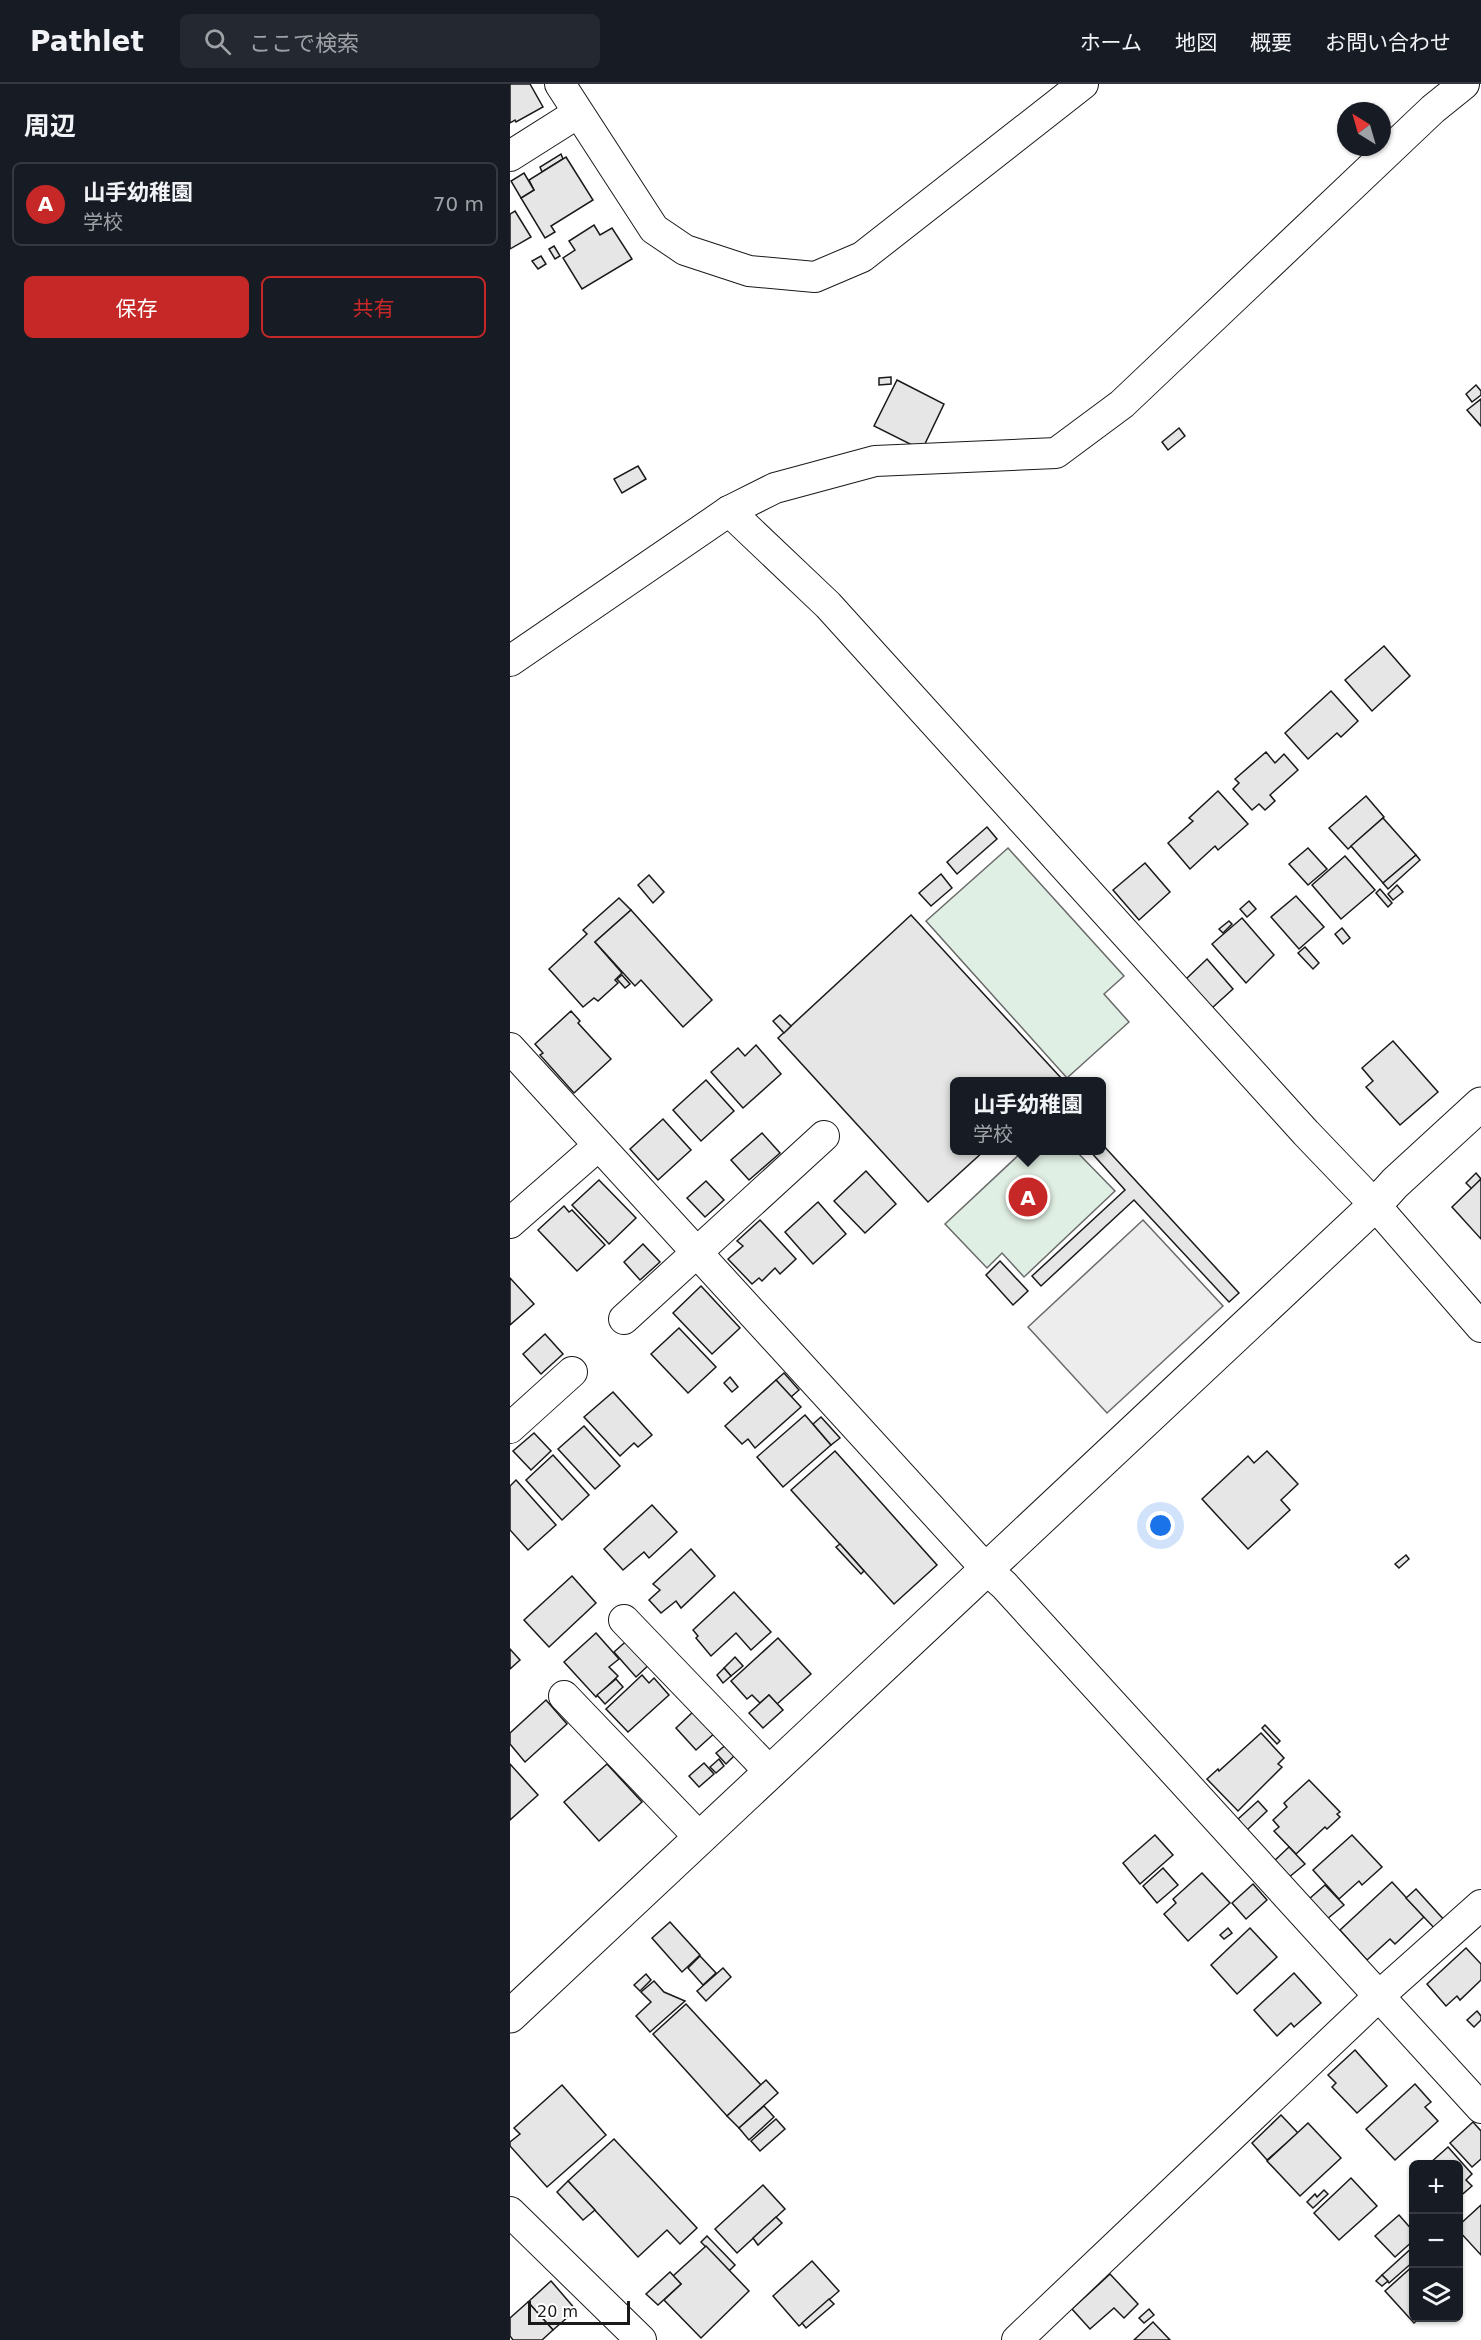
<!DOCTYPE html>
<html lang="ja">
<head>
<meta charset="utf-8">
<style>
	:root { --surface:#171b24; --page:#242831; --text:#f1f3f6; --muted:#9ea1a6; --line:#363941; --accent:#c62828 }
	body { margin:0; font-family:"DejaVu Sans","Noto Sans JP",sans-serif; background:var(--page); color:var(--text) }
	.controls { position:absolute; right:18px; bottom:18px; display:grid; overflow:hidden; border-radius:9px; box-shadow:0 2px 4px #0004 }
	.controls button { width:54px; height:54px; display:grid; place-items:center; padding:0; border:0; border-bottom:2px solid var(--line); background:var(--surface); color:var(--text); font:30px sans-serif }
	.compass { position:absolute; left:827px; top:18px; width:54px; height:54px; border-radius:50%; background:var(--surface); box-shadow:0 2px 4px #0004; rotate:323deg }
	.scale { position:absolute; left:18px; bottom:15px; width:102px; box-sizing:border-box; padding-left:6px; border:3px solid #1a1a1a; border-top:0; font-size:16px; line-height:21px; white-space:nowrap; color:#1a1a1a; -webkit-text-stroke:4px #fff; paint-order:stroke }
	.you { position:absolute; left:651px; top:1442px; width:21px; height:21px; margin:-15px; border:4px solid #fff; border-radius:50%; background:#1a73e8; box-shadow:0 0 0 9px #1a73e833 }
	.badge { display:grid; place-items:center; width:39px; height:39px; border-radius:50%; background:var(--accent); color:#fff; font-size:20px; font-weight:700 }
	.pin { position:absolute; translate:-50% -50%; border:3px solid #fff; box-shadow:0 2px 6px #0006 }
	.popup { position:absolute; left:440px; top:993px; width:156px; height:78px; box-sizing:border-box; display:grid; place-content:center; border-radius:9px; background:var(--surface); filter:drop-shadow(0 2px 4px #0005); font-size:20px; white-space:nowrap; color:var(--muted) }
	.popup b { font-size:22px; color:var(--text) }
	.popup::after { content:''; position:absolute; left:50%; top:100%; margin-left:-12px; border:12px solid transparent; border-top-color:var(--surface) }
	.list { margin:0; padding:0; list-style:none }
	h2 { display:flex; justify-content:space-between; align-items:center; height:78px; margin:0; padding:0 24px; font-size:26px }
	h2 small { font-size:20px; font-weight:400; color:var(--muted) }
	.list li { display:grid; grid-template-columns:39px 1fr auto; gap:18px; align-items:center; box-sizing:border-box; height:84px; margin:0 12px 12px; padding:0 12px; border:2px solid var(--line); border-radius:9px }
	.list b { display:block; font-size:22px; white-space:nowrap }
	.list p { margin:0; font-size:20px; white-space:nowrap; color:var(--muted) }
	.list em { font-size:20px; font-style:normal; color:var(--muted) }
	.actions { display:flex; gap:12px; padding:18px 24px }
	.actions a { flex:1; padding:14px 0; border:2px solid var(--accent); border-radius:9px; text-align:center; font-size:21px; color:var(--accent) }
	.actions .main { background:var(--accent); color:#fff }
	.icon { flex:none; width:33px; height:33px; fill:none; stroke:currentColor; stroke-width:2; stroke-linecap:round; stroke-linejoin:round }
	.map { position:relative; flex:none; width:971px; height:2256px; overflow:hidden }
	header { display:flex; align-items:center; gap:36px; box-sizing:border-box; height:84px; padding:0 30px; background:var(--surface); border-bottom:2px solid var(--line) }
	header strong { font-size:28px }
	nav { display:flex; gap:33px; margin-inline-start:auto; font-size:21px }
	.search { width:420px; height:54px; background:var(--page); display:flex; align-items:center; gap:15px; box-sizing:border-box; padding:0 21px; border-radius:9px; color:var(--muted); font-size:22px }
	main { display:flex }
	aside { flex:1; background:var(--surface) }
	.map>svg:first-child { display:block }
	.green { fill:#e0efe3; stroke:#6a6a6a; stroke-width:1.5 }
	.parking { fill:#ededed; stroke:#6a6a6a; stroke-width:1.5 }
	.building { fill:#e6e6e6; stroke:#1a1a1a; stroke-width:1.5 }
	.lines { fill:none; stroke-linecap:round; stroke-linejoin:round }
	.street-casing { stroke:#1a1a1a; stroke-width:32 }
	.secondary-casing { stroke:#1a1a1a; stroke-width:35 }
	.street { stroke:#fff; stroke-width:30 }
	.secondary { stroke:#fff; stroke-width:33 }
</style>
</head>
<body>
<header>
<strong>Pathlet</strong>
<div class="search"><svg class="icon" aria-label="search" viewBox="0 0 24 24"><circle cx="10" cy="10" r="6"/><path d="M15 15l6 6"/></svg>ここで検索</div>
<nav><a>ホーム</a><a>地図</a><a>概要</a><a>お問い合わせ</a></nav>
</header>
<main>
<aside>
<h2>周辺<small></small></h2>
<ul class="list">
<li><span class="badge">A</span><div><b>山手幼稚園</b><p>学校</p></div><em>70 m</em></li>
</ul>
<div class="actions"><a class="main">保存</a><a>共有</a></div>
</aside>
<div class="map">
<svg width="971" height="2256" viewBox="0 0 971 2256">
	<rect width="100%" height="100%" fill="#fff"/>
	<g class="green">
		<polygon points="498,764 614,892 594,910 619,938 557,994 416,837"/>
		<polygon points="514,1066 566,1067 605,1107 514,1193 492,1169 477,1184 435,1140"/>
	</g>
	<polygon class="parking" points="633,1136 713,1222 597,1329 518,1243"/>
	<g class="building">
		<polygon points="0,0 20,0 33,23 6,38 5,36 0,39"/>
		<polygon points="51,70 53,75 32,88 30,83"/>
		<polygon points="56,73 83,116 41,142 45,148 35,154 11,114 24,106 19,96"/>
		<polygon points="14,89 24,106 11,114 1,97"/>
		<polygon points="5,127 21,153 0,165 0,130"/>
		<polygon points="84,141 90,151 102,144 122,175 72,205 53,174 65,166 59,157"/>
		<polygon points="44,162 50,172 45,175 39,165"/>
		<polygon points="31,172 36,180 28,185 22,177"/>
		<polygon points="381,293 381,300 369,301 369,294"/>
		<polygon points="387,296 434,320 412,366 364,342"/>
		<polygon points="966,301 971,307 971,311 962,318 956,310"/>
		<polygon points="971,315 971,342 957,326"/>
		<polygon points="669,344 675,352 658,366 652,358"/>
		<polygon points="128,382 136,395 112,409 104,395"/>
		<polygon points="874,562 900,592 862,627 835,596"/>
		<polygon points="821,607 848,637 831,653 827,649 798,675 775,649"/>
		<polygon points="756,668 765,679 774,670 788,686 760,711 765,717 755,726 749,720 742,726 723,705 729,699 725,695"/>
		<polygon points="708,707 738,740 708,766 705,762 680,785 658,759 683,737 679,734"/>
		<polygon points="856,712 874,733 838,765 819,744"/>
		<polygon points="873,734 906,771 873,799 841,762"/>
		<polygon points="477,743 487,755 447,790 437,778"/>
		<polygon points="798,764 817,785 798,801 779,780"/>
		<polygon points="906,771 910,776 878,805 873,799"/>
		<polygon points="835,772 865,806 831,835 802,801"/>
		<polygon points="635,779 660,808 629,836 603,806"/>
		<polygon points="431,790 442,804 421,822 409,809"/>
		<polygon points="139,791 154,808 143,819 128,801"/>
		<polygon points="887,801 893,808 883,816 878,810"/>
		<polygon points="870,805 882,819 878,823 866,809"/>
		<polygon points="786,812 814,843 789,865 761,833"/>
		<polygon points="109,814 121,826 85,858 112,889 105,896 108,899 88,917 84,914 73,923 39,885 77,850 73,846"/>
		<polygon points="739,817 746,825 737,833 730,825"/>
		<polygon points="121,826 202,916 173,943 131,896 125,902 85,858"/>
		<polygon points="401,831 552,995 549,998 444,998 444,1066 475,1066 418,1118 268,954"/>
		<polygon points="732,834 764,871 736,899 702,860"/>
		<polygon points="719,837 722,840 713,849 709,845"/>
		<polygon points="832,844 840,854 833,860 825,850"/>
		<polygon points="795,863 809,879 803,885 788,869"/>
		<polygon points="697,875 723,905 702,924 676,895"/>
		<polygon points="112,891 120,900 115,904 107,895"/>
		<polygon points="61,927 70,937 68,939 101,975 64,1009 30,971 33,969 25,960"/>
		<polygon points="270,931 281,942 274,949 263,937"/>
		<polygon points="883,957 928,1008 890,1041 856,1003 863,997 852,984"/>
		<polygon points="246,961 271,990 233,1024 201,988 228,964 235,972"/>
		<polygon points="196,996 224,1027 191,1057 163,1026"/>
		<polygon points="153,1035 181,1066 148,1096 120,1065"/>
		<polygon points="252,1049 270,1069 239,1096 221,1076"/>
		<polygon points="592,1060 729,1209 719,1218 624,1116 531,1202 522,1192 615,1106 579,1066 592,1066"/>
		<polygon points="356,1087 386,1120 355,1149 324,1117"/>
		<polygon points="966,1089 971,1095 962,1105 956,1099"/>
		<polygon points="971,1095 971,1155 942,1123"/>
		<polygon points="89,1096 126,1134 99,1160 62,1121"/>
		<polygon points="196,1097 214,1116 195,1133 177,1114"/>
		<polygon points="308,1118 336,1150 303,1180 275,1148"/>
		<polygon points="54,1122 59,1128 62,1126 95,1161 67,1187 28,1146"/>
		<polygon points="250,1136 286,1175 270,1190 265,1184 252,1197 249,1194 242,1200 218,1175 233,1162 227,1157"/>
		<polygon points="133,1160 150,1178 130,1196 114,1178"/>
		<polygon points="490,1177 518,1207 503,1221 476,1191"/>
		<polygon points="0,1194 24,1220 0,1241"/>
		<polygon points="191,1202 230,1244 202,1270 163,1229"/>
		<polygon points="169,1244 206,1283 178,1309 141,1270"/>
		<polygon points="35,1250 53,1270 31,1290 13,1270"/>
		<polygon points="274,1289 289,1306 281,1313 266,1296"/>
		<polygon points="220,1293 228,1303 222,1308 214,1299"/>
		<polygon points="266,1296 291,1323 245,1364 238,1355 232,1360 215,1342"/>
		<polygon points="103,1308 142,1351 128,1363 124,1359 110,1372 74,1333"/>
		<polygon points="295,1331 321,1361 273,1403 247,1373"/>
		<polygon points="311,1333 330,1354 321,1361 303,1340"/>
		<polygon points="74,1342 110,1382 85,1405 48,1365"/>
		<polygon points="24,1349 41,1367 21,1386 3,1367"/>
		<polygon points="325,1367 427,1481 384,1520 281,1406"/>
		<polygon points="757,1367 788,1400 771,1416 780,1426 738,1465 692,1415 738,1372 744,1379"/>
		<polygon points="43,1371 79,1411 52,1436 16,1396"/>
		<polygon points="6,1396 46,1441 18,1466 0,1446 0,1402"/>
		<polygon points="142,1421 167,1448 139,1474 134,1468 113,1486 94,1465"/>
		<polygon points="330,1460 354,1487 351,1490 326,1463"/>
		<polygon points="181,1465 205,1492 171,1524 166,1517 151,1529 139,1516 150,1506 143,1500"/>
		<polygon points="896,1471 899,1475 889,1484 885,1480"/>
		<polygon points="62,1492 86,1519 39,1563 14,1536"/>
		<polygon points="224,1508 261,1548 241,1566 226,1549 201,1572 186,1554 188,1552 183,1546"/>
		<polygon points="86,1549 109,1575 99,1583 108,1592 86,1613 54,1578"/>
		<polygon points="121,1553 143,1577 126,1593 104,1568"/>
		<polygon points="268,1554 301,1590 267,1620 259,1611 250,1619 242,1611 237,1615 221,1597"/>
		<polygon points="0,1565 10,1576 0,1585"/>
		<polygon points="225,1573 233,1582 221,1592 214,1584"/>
		<polygon points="214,1584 221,1592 213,1599 207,1591"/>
		<polygon points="132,1591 139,1599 144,1594 159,1611 118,1648 96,1625"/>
		<polygon points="106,1595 113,1603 95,1620 87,1611"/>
		<polygon points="259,1611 273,1626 253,1644 239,1629"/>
		<polygon points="36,1616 57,1640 15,1678 0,1660 0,1649"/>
		<polygon points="186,1625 207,1647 186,1666 166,1644"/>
		<polygon points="755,1641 770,1657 767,1660 752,1644"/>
		<polygon points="751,1649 774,1674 768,1680 772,1683 728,1727 697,1695 708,1685 709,1687"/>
		<polygon points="217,1660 226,1670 216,1680 206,1669"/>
		<polygon points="209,1675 214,1682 206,1689 200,1683"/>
		<polygon points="194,1679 204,1690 189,1703 179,1692"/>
		<polygon points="0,1680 28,1711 0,1736"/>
		<polygon points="97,1680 132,1718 89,1757 54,1718"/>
		<polygon points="799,1696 830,1728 827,1730 830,1733 817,1745 815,1743 786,1770 764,1747 769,1743 763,1736 777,1723 774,1719"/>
		<polygon points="748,1717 757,1727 737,1746 728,1735"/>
		<polygon points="645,1751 663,1771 630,1800 613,1779"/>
		<polygon points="842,1751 872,1783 852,1801 849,1797 829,1815 803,1786"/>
		<polygon points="779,1763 795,1780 778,1794 763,1778"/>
		<polygon points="653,1784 668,1801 647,1819 633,1802"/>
		<polygon points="692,1789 720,1819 678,1857 654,1830 666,1819 663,1815"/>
		<polygon points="882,1798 914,1833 885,1860 880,1855 857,1876 830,1846"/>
		<polygon points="743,1800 757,1816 736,1835 722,1819"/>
		<polygon points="815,1801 834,1821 817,1835 799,1815"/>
		<polygon points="906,1805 936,1838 927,1847 896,1814"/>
		<polygon points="160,1838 190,1871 172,1888 142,1854"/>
		<polygon points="718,1844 722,1849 714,1855 710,1851"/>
		<polygon points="740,1844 767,1873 727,1910 701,1881"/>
		<polygon points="956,1864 971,1880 971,1896 950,1916 947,1912 936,1922 917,1900"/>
		<polygon points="190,1872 206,1889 193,1901 178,1884"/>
		<polygon points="213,1884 221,1893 196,1917 187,1907"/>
		<polygon points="784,1889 811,1919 784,1943 781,1939 767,1952 744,1926"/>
		<polygon points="136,1890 141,1896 130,1907 124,1901"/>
		<polygon points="144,1897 154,1908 175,1917 140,1948 126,1932 141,1918 131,1908"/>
		<polygon points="176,1920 251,2001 217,2032 143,1950"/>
		<polygon points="967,1927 971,1932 971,1936 964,1943 957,1936"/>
		<polygon points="845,1966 877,2002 847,2029 822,2003 826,1999 818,1991"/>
		<polygon points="256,1996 268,2009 229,2044 217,2032"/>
		<polygon points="905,2000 921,2018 915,2023 928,2037 885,2076 856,2045"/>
		<polygon points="52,2001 96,2051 37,2103 0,2062 0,2058 10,2050 4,2044"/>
		<polygon points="254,2022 264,2033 239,2056 229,2044"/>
		<polygon points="771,2031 788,2049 757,2076 742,2059"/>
		<polygon points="266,2035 275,2045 250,2067 241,2057"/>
		<polygon points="963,2038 971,2047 971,2075 962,2083 940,2059"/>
		<polygon points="798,2039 831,2074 790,2112 757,2077"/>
		<polygon points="104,2055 187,2144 170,2160 157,2146 128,2173 58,2097"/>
		<polygon points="938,2063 962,2090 956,2096 962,2102 948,2114 948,2080 919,2080"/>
		<polygon points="841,2094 867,2122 829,2156 804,2129"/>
		<polygon points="58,2097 85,2126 73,2136 47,2108"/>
		<polygon points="253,2101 275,2125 227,2169 205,2145"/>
		<polygon points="814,2106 818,2110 803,2124 797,2118 805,2110 807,2113"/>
		<polygon points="971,2121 971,2171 948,2146 948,2142"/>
		<polygon points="889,2131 904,2148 904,2156 885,2173 865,2152"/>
		<polygon points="266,2133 272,2139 248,2161 243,2154"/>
		<polygon points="197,2152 225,2181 219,2187 191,2158"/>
		<polygon points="196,2162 239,2207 191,2254 154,2216 171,2200 163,2192"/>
		<polygon points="904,2162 904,2177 879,2199 872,2191"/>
		<polygon points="302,2177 329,2207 289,2242 263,2212"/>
		<polygon points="904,2181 904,2234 910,2234 904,2239 875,2207"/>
		<polygon points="160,2188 171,2200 148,2221 136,2210"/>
		<polygon points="600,2190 628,2220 614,2234 604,2224 580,2245 562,2225"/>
		<polygon points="872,2191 878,2197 872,2202 866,2197"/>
		<polygon points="41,2197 66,2226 43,2246 18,2218"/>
		<polygon points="319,2215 324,2220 296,2244 292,2239"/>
		<polygon points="18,2218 43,2246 32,2256 3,2256 0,2252 0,2234"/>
		<polygon points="639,2225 644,2231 634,2239 629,2234"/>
		<polygon points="643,2238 660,2256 624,2256"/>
	</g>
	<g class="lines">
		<g class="street-casing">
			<g id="street">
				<polyline points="50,0 144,145 175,166 239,187 305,193 352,173 573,0"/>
				<polyline points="0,72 68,29"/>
				<polyline points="219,427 318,521 796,1049 865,1121 971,1243"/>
				<polyline points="0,577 219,427 265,404 365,377 546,369 612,320 923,25 954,0"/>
				<polyline points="0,964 477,1486 494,1501 971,2024"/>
				<polyline points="0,1139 88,1062"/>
				<polyline points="114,1235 314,1052"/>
				<polyline points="0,1344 62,1288"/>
				<polyline points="114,1536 260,1688"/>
				<polyline points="54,1612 190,1754"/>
				<polyline points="0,2128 131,2256"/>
				<polyline points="507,2256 870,1911 971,1821"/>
			</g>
		</g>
		<g class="secondary-casing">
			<polyline id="secondary" points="0,1932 865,1121 885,1099 971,1020"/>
		</g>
		<use href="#street" class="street"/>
		<use href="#secondary" class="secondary"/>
	</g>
</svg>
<div class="controls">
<button>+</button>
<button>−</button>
<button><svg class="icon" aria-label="layers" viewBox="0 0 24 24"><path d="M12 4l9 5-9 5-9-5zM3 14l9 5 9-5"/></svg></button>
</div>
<svg class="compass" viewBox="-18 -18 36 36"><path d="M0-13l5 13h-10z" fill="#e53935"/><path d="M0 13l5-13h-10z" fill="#9ea1a6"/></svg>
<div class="scale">20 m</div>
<div class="you"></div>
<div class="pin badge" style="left:518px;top:1113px">A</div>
<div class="popup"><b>山手幼稚園</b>学校</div>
</div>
</main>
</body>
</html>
